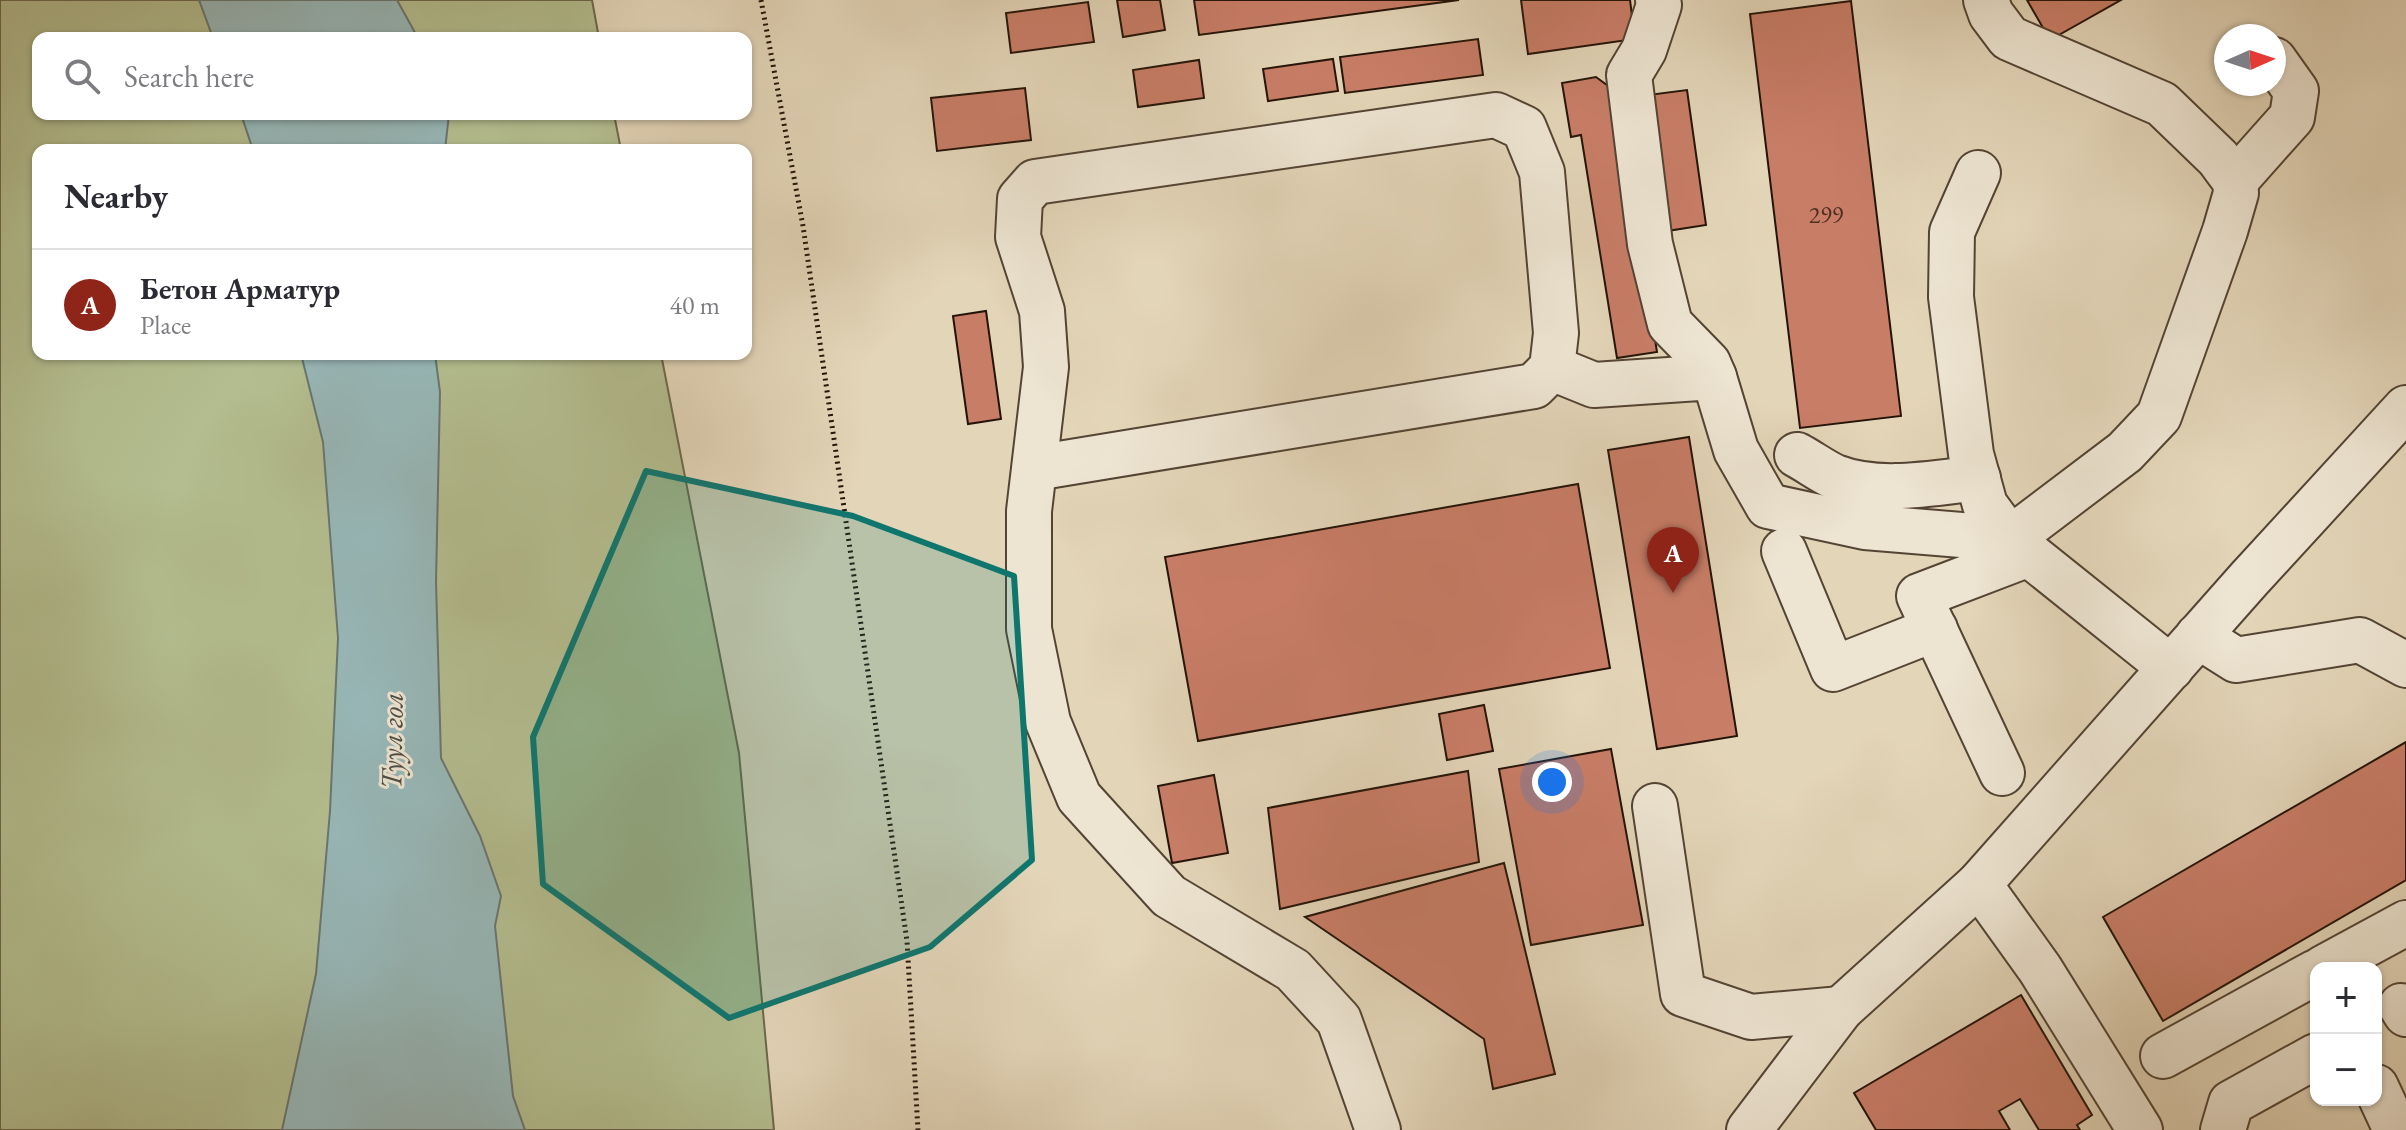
<!DOCTYPE html>
<html lang="en">
<head>
<meta charset="utf-8">
<style>
	:root { --surface:#fff; --page:#f2f2f3; --text:#2b2b33; --muted:#7c7c81; --line:#e1e1e2; --accent:#8f2418 }
	body { margin:0; font-family:"EB Garamond",serif; background:var(--page); color:var(--text) }
	.controls { position:absolute; right:24px; bottom:24px; display:grid; overflow:hidden; border-radius:16px; box-shadow:0 2px 6px #0004 }
	.controls button { width:72px; height:72px; display:grid; place-items:center; padding:0; border:0; border-bottom:2px solid var(--line); background:var(--surface); color:var(--text); font:40px sans-serif }
	.compass { position:absolute; left:2214px; top:24px; width:72px; height:72px; border-radius:50%; background:var(--surface); box-shadow:0 2px 6px #0004; rotate:87deg }
	.you { position:absolute; left:1552px; top:782px; width:28px; height:28px; margin:-20px; border:6px solid #fff; border-radius:50%; background:#1a73e8; box-shadow:0 0 0 12px #1a73e833 }
	.badge { display:grid; place-items:center; width:52px; height:52px; border-radius:50%; background:var(--accent); color:#fff; font-size:26px; font-weight:700 }
	.pin { position:absolute; translate:-50% -66px; filter:drop-shadow(0 2px 4px #0008) }
	.pin::after { content:''; position:absolute; top:42px; width:28px; height:24px; background:inherit; clip-path:polygon(0 0,100% 0,50% 100%) }
	.list { margin:0; padding:0; list-style:none }
	h2 { display:flex; justify-content:space-between; align-items:center; height:104px; margin:0; padding:0 32px; font-size:34px }
	h2 small { font-size:26px; font-weight:400; color:var(--muted) }
	.list li { display:grid; grid-template-columns:52px 1fr auto; gap:24px; align-items:center; box-sizing:border-box; height:112px; padding:0 32px; border-top:2px solid var(--line) }
	.list b { display:block; font-size:30px; white-space:nowrap }
	.list p { margin:0; font-size:26px; white-space:nowrap; color:var(--muted) }
	.list em { font-size:26px; font-style:normal; color:var(--muted) }
	.icon { flex:none; width:44px; height:44px; fill:none; stroke:currentColor; stroke-width:2; stroke-linecap:round; stroke-linejoin:round }
	.map { position:relative; flex:none; width:2406px; height:1130px; overflow:hidden }
	.search { position:absolute; background:var(--surface); box-shadow:0 2px 6px #0004; left:32px; top:32px; width:720px; height:88px; display:flex; align-items:center; gap:20px; box-sizing:border-box; padding:0 28px; border-radius:16px; color:var(--muted); font-size:30px }
	.panel { position:absolute; background:var(--surface); box-shadow:0 2px 6px #0004; left:32px; top:144px; width:720px; height:216px; border-radius:16px }
	.map>svg:first-child { display:block }
	.green { fill:#b3bd8f; stroke:#6c684c; stroke-width:2 }
	.water { fill:#97b7b7; stroke:#697671; stroke-width:2 }
	.building { fill:#c87d67; stroke:#241408; stroke-width:2 }
	.lines { fill:none; stroke-linecap:round; stroke-linejoin:round }
	.minor-casing { stroke:#544434; stroke-width:48 }
	.path { stroke:#241408; stroke-width:5; stroke-dasharray:2 4; stroke-linecap:butt }
	.minor { stroke:#ede4d1; stroke-width:44 }
	.marked { fill:#0f766e; fill-opacity:0.2; stroke:#0f766e; stroke-width:6; stroke-linejoin:round }
	.labels { text-anchor:middle; stroke-width:6; stroke-linejoin:round; paint-order:stroke }
	.number-label { font-size:24px; fill:#4d2e20 }
	.water-label { font-size:30px; font-style:italic; fill:#4c4d45; stroke:#ede4d1 }
</style>
</head>
<body>
<div class="map">
<svg width="2406" height="1130" viewBox="0 0 2406 1130">
	<rect width="100%" height="100%" fill="#e3d5b8"/>
	<filter id="stains"><feTurbulence type="fractalNoise" baseFrequency=".0025" numOctaves="4"/><feColorMatrix values="0 0 0 0 .2 0 0 0 0 .09 0 0 0 0 .02 0 0 0 .5 -.17"/></filter>
	<radialGradient id="worn" r=".72"><stop offset=".6" stop-color="#630" stop-opacity="0"/><stop offset="1" stop-color="#630" stop-opacity=".3"/></radialGradient>
	<polygon class="green" points="0,0 592,0 599,38 38,38 38,114 614,114 621,150 38,150 38,354 661,354 739,753 774,1130 0,1130"/>
	<g class="water">
		<polygon points="199,0 397,0 418,38 213,38"/>
		<polygon points="241,114 449,114 445,150 253,150"/>
		<polygon points="301,354 435,354 440,392 436,582 441,758 480,836 501,896 495,926 513,1096 525,1130 282,1130 316,974 330,811 338,638 323,442"/>
	</g>
	<g class="building">
		<polygon points="1117,0 1160,0 1165,30 1123,37"/>
		<polygon points="1194,0 1459,0 1199,35"/>
		<polygon points="1521,0 1630,0 1635,39 1528,54"/>
		<polygon points="2027,0 2121,0 2050,40"/>
		<polygon points="1851,1 1901,416 1800,428 1750,14"/>
		<polygon points="1088,2 1094,42 1011,53 1006,13"/>
		<polygon points="1478,39 1483,75 1345,93 1340,57"/>
		<polygon points="1333,59 1338,91 1268,101 1263,69"/>
		<polygon points="1199,60 1204,98 1138,107 1133,70"/>
		<polygon points="1596,77 1615,91 1657,352 1617,358 1581,135 1571,137 1562,83"/>
		<polygon points="1025,88 1031,140 937,151 931,98"/>
		<polygon points="1687,90 1706,225 1667,231 1648,95"/>
		<polygon points="986,311 1001,419 968,424 953,316"/>
		<polygon points="1689,437 1737,736 1657,749 1608,450"/>
		<polygon points="1578,484 1610,668 1198,741 1165,557"/>
		<polygon points="1484,705 1493,751 1447,760 1439,714"/>
		<polygon points="2406,742 2406,880 2163,1021 2103,917"/>
		<polygon points="1611,749 1643,925 1531,945 1499,769"/>
		<polygon points="1468,771 1479,862 1280,909 1268,808"/>
		<polygon points="1214,775 1228,853 1172,863 1158,786"/>
		<polygon points="1504,863 1555,1074 1493,1089 1484,1039 1305,917"/>
		<polygon points="2021,995 2092,1115 2077,1125 2080,1130 2039,1130 2020,1099 1999,1111 2010,1130 1876,1130 1854,1093"/>
	</g>
	<g class="lines">
		<g class="minor-casing">
			<g id="minor">
				<polyline points="1658,0 1659,5 1644,50 1629,75 1650,244 1670,324 1708,363 1714,377"/>
				<polyline points="1978,173 1952,232 1951,297 1971,454 1985,505 2010,539 2125,452 2159,416 2225,231 2236,193 2235,181 2218,158 2162,104 2009,38 1991,14 1986,0"/>
				<polyline points="2235,181 2292,117 2296,91 2274,60"/>
				<polyline points="1552,368 1594,385 1714,377 1736,450 1768,506 1865,527 2010,539 2171,668"/>
				<path d="M 1797,455 C 1810,462 1822,471 1835,477 C 1879,494 1933,483 1978,478"/>
				<polyline points="1035,468 1534,386 1552,368 1556,333 1542,172 1524,128 1496,115 1035,182 1020,199 1018,237 1042,311 1046,367 1029,511 1029,629 1048,722 1079,797 1169,896 1293,970 1339,1020 1378,1130"/>
				<polyline points="1784,551 1833,669 1935,629"/>
				<polyline points="2198,636 2236,660 2360,640 2406,665"/>
				<polyline points="2002,773 1919,596 2029,554"/>
				<polyline points="1655,806 1683,994 1751,1017 1841,1009"/>
				<polyline points="1979,884 2040,969 2140,1130"/>
				<polyline points="2323,968 2406,923"/>
				<polyline points="2401,1006 2406,1014"/>
				<polyline points="2163,1056 2316,972"/>
				<polyline points="2376,1087 2396,1130"/>
				<polyline points="1749,1130 1841,1009 1979,884 2249,579 2406,408"/>
				<polyline points="2223,1130 2231,1103 2316,1056"/>
			</g>
		</g>
		<polyline class="path" points="761,0 803,226 907,941 918,1130"/>
		<use href="#minor" class="minor"/>
	</g>
	<path class="marked" d="M 646,471 L 853,516 L 1014,576 L 1032,860 L 930,947 L 729,1018 L 543,884 L 533,737 Z"/>
	<g class="labels">
		<g class="number-label">
			<text x="1826" y="223">299</text>
		</g>
		<g class="water-label">
			<text transform="translate(392 741) rotate(-89)" y="10">Туул гол</text>
		</g>
	</g>
	<rect width="100%" height="100%" filter="url(#stains)"/>
	<rect width="100%" height="100%" fill="url(#worn)"/>
</svg>
<div class="controls">
<button>+</button>
<button>−</button>
</div>
<svg class="compass" viewBox="-18 -18 36 36"><path d="M0-13l5 13h-10z" fill="#e53935"/><path d="M0 13l5-13h-10z" fill="#7c7c81"/></svg>
<div class="you"></div>
<div class="pin badge" style="left:1673px;top:593px">A</div>
<div class="search"><svg class="icon" aria-label="search" viewBox="0 0 24 24"><circle cx="10" cy="10" r="6"/><path d="M15 15l6 6"/></svg>Search here</div>
<section class="panel">
<h2>Nearby<small></small></h2>
<ul class="list">
<li><span class="badge">A</span><div><b>Бетон Арматур</b><p>Place</p></div><em>40 m</em></li>
</ul>
</section>
</div>
</body>
</html>
